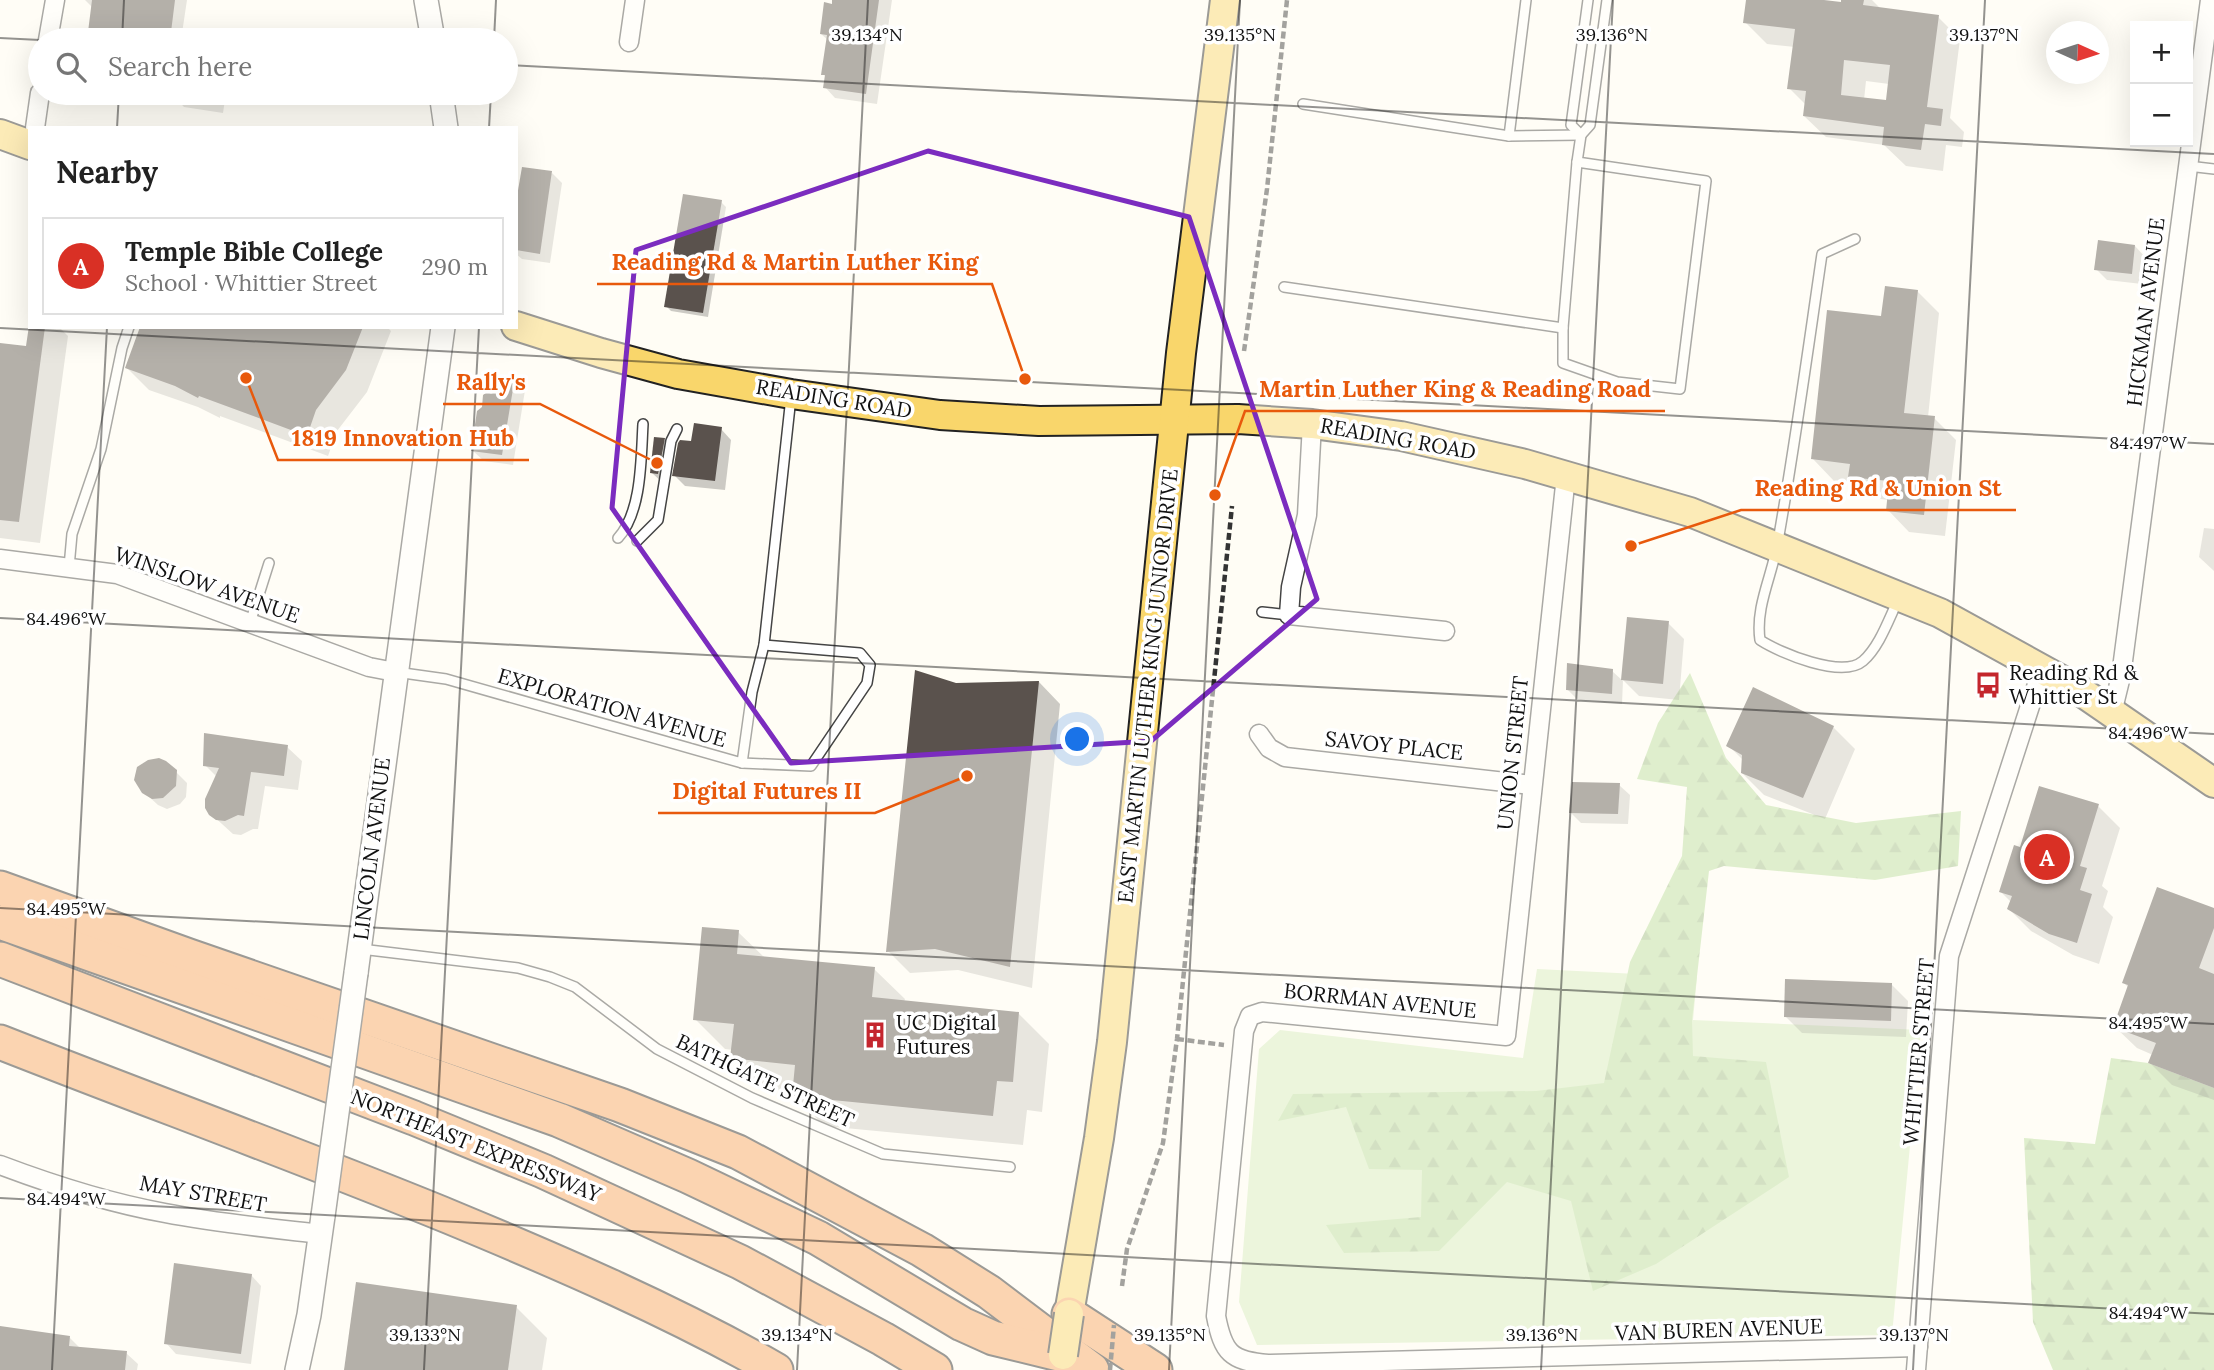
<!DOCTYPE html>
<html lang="en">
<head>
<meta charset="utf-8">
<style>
	:root { --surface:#fff; --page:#f2f2f2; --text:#222; --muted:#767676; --line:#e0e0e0; --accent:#d93025 }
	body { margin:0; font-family:Lora,serif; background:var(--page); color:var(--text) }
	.controls { position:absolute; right:21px; top:21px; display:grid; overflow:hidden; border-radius:0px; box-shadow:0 7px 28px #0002 }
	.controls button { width:63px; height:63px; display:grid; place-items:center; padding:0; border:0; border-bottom:2px solid var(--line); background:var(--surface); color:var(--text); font:35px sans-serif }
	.compass { position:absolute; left:2046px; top:21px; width:63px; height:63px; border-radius:50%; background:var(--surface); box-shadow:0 7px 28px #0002; rotate:93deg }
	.you { position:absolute; left:1078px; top:740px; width:24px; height:24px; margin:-18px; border:5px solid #fff; border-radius:50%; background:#1a73e8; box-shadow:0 0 0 10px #1a73e833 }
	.badge { display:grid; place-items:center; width:46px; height:46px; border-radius:50%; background:var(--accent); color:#fff; font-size:23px; font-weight:700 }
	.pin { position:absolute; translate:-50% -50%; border:4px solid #fff; box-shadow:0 2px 7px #0006 }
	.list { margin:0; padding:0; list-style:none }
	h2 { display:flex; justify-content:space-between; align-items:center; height:91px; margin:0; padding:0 28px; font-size:30px }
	h2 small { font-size:23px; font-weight:400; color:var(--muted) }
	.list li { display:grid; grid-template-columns:46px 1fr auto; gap:21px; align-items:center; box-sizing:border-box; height:98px; margin:0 14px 14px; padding:0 14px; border:2px solid var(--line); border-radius:0px }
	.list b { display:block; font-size:26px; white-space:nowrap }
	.list p { margin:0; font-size:23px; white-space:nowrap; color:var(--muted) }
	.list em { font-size:23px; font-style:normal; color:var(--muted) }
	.icon { flex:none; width:38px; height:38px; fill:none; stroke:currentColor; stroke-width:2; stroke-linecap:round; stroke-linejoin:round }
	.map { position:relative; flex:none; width:2214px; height:1370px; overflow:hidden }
	.search { position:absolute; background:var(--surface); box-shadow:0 7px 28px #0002; left:28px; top:28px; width:490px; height:77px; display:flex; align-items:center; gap:18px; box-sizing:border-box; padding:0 24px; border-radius:38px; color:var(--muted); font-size:26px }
	.panel { position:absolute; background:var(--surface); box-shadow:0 7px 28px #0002; left:28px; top:126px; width:490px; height:203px; border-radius:0px }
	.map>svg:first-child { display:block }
	.grass { fill:#d5ebbd }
	.forest { fill:url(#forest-firs) }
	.shadow { fill:#0003; fill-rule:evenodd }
	.building { fill:#5a524d; fill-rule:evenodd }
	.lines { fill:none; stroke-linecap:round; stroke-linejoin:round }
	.service-casing { stroke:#444; stroke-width:12 }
	.minor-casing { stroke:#444; stroke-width:21 }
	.tertiary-casing { stroke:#444; stroke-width:26 }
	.primary-casing { stroke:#222; stroke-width:32 }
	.motorway-casing { stroke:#222; stroke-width:37 }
	.path { stroke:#333; stroke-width:4.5; stroke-dasharray:7 3.5; stroke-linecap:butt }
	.service { stroke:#fff; stroke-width:9 }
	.minor { stroke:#fff; stroke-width:18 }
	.tertiary { stroke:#fff; stroke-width:23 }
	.primary { stroke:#f9d66b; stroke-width:28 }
	.motorway { stroke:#f5a25d; stroke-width:33 }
	.tertiary-bridge-casing { stroke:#444; stroke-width:26; stroke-linecap:butt }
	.primary-bridge-casing { stroke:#222; stroke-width:32; stroke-linecap:butt }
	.path-bridge { stroke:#333; stroke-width:4.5; stroke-dasharray:7 3.5; stroke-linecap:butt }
	.tertiary-bridge { stroke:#fff; stroke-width:23 }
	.primary-bridge { stroke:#f9d66b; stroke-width:28 }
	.marked { fill:none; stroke:#7b2cbf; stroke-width:5; stroke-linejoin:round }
	.ticks { fill:none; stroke:#111; stroke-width:2; stroke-opacity:0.45 }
	.labels { text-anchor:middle; stroke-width:7; stroke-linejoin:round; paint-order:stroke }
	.street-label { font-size:21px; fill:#111; stroke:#fff }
	.poi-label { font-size:21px; fill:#111; stroke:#fff; text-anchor:start }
	.ticks-label { font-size:18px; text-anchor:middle; fill:#111; stroke:#fff; stroke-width:7; stroke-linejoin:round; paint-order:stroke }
	.leader { fill:none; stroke:#e8590c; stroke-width:2.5 }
	.callout-dot { fill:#e8590c; stroke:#fff; stroke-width:2.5 }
	.callout-label { font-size:23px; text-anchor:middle; font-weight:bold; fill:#e8590c; stroke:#fff; stroke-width:7; stroke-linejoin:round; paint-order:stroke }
</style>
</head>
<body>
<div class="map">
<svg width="2214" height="1370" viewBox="0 0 2214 1370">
	<defs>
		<pattern id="forest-firs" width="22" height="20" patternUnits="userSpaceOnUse" patternTransform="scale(1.75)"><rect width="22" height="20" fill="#b9dc9c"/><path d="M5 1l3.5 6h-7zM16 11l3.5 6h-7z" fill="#9ebc85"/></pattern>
	</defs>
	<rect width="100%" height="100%" fill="#fffdf5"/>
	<polygon class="grass" points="1537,969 1697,977 1693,1020 1921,1030 1892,1335 1257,1345 1239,1302 1259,1049 1280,1030 1523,1058"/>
	<g class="forest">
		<polygon points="1690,673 1726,758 1766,805 1856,823 1961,811 1958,866 1875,880 1724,866 1709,871 1692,1020 1693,1056 1766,1062 1789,1177 1656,1264 1593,1291 1571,1201 1507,1182 1439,1251 1344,1253 1326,1225 1421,1217 1422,1170 1369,1169 1346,1107 1278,1121 1293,1094 1536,1091 1604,1083 1630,962 1682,856 1687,787 1637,779 1658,723"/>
		<polygon points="2111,1058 2148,1063 2214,1088 2214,1370 2053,1370 2033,1322 2024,1138 2095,1144"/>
	</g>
	<g class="shadow">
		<polygon points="85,0 187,0 181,40 88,40 93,8"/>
		<polygon points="834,0 892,0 877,104 835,98 825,87 826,77 823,74 828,40 821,34"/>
		<path d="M 1748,0 L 1810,0 L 1842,4 L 1843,0 L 1872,0 L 1882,10 L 1938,17 L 1960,39 L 1950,118 L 1964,132 L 1962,147 L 1946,145 L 1943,171 L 1906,166 L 1884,145 L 1826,137 L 1804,116 L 1806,105 L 1789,88 L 1795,47 L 1767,44 L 1745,22 ZM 1866,81 L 1889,84 L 1887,102 L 1864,100 Z"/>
		<polygon points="174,93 226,93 223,113 184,107 174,96"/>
		<polygon points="552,173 562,183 550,263 522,259 516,254 516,214"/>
		<polygon points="721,202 726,207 708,317 671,311 666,306"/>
		<polygon points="2135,246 2145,257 2142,284 2107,280 2096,269"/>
		<polygon points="1917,291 1939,313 1928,417 1934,418 1956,440 1945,536 1909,532 1888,510 1889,500 1872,498 1857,483 1834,481 1813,459 1883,318"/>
		<polygon points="30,327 59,327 68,336 40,543 0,538 0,344 27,348"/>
		<polygon points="142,327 387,327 391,331 367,392 337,431 328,456 220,416 220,418 198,407 149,390 127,368"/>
		<polygon points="516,374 526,384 513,465 484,461 473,451 485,396"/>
		<polygon points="721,429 731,440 725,490 685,486 674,475 693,443"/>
		<polygon points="664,440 674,450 669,484 663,483 652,473"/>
		<polygon points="2204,528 2214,529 2214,571 2199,557"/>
		<polygon points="1628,619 1668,623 1684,639 1679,700 1639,696 1623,680 1622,704 1578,700 1567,689 1612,671 1623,681"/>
		<polygon points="1039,682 1060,704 1032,988 958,970 910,973 888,951 956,685"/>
		<polygon points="1833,727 1855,749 1825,819 1764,795 1742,773 1743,760 1729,746"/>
		<polygon points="287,747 302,761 298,790 265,786 258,829 253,829 241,835 233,834 211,814 217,777 205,765"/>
		<polygon points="176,772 187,783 186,797 180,804 167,809 158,805 146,794"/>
		<polygon points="1619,785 1630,795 1628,824 1581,823 1570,812"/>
		<polygon points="2098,806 2120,828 2102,886 2108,891 2103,907 2113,917 2099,964 2073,955 2031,931 2009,909 2011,902 2001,892 2021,849"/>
		<polygon points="2214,910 2214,1100 2172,1085 2150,1063 2153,1055 2137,1048 2115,1027 2129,988 2124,983"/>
		<polygon points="738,932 765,958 874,969 905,999 904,1002 1018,1013 1049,1044 1042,1112 1027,1110 1023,1145 824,1126 794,1095 794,1091 762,1088 732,1057 733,1050 725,1049 695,1019"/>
		<polygon points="1891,984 1908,1001 1906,1037 1802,1033 1785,1016"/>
		<polygon points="251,1275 261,1286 251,1364 176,1354 166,1343"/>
		<polygon points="516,1307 547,1338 542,1370 345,1370"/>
		<polygon points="0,1328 70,1338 81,1349 126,1353 138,1364 137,1370 0,1370"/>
	</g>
	<g class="building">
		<polygon points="92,0 175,0 170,40 87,40"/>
		<polygon points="832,0 879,0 866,94 823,88 825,75 821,75 827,35 820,34 824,2 832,4"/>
		<path d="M 1746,0 L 1824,0 L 1841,2 L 1841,0 L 1864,0 L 1863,5 L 1939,15 L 1927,107 L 1943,109 L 1941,126 L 1925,124 L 1921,150 L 1882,145 L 1884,127 L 1803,116 L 1806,91 L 1787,89 L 1795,29 L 1743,23 ZM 1844,60 L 1890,65 L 1886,100 L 1841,95 Z"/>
		<polygon points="522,167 552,171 540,254 516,250 516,202"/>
		<polygon points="683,194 722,200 703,313 664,307"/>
		<polygon points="2098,240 2135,245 2132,274 2094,270"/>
		<polygon points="1885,286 1918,290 1904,413 1935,416 1924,515 1886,511 1889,481 1848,477 1850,464 1811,459 1827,310 1881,316"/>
		<polygon points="30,319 30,327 45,327 19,522 0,520 0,343 26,346"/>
		<polygon points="140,327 363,327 346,370 316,410 307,436 199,396 198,398 175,386 125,368"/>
		<polygon points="516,371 502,455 471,451 477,411 482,407 483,395"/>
		<polygon points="694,423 722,427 715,481 672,476 678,443 680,440 691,441"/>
		<polygon points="654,437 665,438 658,474 650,473"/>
		<polygon points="1627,617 1669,621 1663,684 1621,680"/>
		<polygon points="1567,663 1613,669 1612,694 1566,690"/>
		<polygon points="915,670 956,683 1039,681 1010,967 935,949 886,952"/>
		<polygon points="1753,687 1834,726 1803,798 1741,773 1742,755 1726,746"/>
		<polygon points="204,733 288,745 284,776 251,772 244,816 238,815 225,821 216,820 209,815 205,808 205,799 219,768 203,766"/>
		<polygon points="159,758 166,761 177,770 176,786 163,798 152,799 142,793 134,780 137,767 148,760"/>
		<polygon points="1572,782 1620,783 1618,814 1569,813"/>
		<polygon points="2039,786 2099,804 2080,866 2087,868 2080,890 2092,894 2077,943 2049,934 2007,909 2012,896 1999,892 2014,845 2020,847"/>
		<polygon points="2157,887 2214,908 2214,928 2199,968 2214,974 2214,1088 2148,1063 2156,1043 2113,1027 2128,985 2122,983"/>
		<polygon points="702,927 739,930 737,954 875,967 872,997 1019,1012 1013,1082 997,1081 993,1116 792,1096 795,1065 730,1058 734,1024 693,1020"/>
		<polygon points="1785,979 1892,983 1891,1021 1784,1017"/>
		<polygon points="174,1263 252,1274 241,1354 164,1344"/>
		<polygon points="356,1282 517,1305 508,1370 344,1370"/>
		<polygon points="0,1326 70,1336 69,1346 127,1351 125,1370 0,1370"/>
	</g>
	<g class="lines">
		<g class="service-casing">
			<g id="service">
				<polyline points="1303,104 1509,136 1581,135"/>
				<polyline points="1581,135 1571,125 1588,0"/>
				<polyline points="1509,136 1526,0"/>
				<polygon points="1577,162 1706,181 1680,389 1617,382 1563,363 1563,328"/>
				<polyline points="1577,162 1581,135 1590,125 1607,0"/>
				<polyline points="2188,166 2214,169"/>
				<path d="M 1855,239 L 1822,254 C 1808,349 1795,445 1778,541 C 1773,574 1755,606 1760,640 C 1780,653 1842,679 1863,661 C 1880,646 1889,618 1899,598"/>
				<polyline points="1284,287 1563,328"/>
				<path d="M 618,538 C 642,512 641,458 643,424"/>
				<polyline points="637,541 658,520 671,441 677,429"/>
				<polyline points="69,567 72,534 101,449 122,348 129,327"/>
				<polyline points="1262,612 1289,615"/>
				<polyline points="250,623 269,563"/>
				<polyline points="396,672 446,679 742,763 752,692 764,645 791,397"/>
				<polyline points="742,763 811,766 867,683 870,665 860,653 764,645"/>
				<polyline points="361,949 518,968 550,977 575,987 657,1049 752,1098 883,1154 1010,1167"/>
			</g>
		</g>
		<g class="minor-casing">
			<g id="minor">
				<polyline points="48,40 55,0"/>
				<polyline points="629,42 635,0"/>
				<polyline points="35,128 40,93"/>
				<polyline points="1312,424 1307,515 1291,587 1289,615 1445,631"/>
				<path d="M 1566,476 L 1506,1036 L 1262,1012 L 1250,1016 L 1244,1031 L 1216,1316 C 1223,1353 1231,1361 1268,1364 L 1918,1347"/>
				<polyline points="0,559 117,574 369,667 395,672"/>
				<polyline points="2112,713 2121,676 2210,0"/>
				<polyline points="1259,734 1269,748 1285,757 1532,785"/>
				<path d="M 0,1165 C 53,1185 109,1203 165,1213 C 217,1223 268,1228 320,1234"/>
				<polyline points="1916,1370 1949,956 2042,669"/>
			</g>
		</g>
		<g class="tertiary-casing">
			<g id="tertiary">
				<polyline points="426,0 433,40"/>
				<polyline points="441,93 446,128"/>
				<polyline points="356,973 443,327"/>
				<polyline points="297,1370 309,1315 323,1216"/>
			</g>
		</g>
		<g class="primary-casing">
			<g id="primary">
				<polyline points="0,134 30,145"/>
				<polyline points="516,326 601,353 678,374 791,394 940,415 1039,421 1238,419 1312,424 1401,436 1525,464 1690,512 1940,613 2076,688 2214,783"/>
				<polyline points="1069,1314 1099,1138 1112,1042 1181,353 1225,0"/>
			</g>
		</g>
		<g class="motorway-casing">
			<g id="motorway">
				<polyline points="0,888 189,956 620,1105 738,1152 922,1250 989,1292 1092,1370"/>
				<polyline points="0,922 559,1120 688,1176 818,1238 962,1324 993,1338 1063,1355"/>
				<polyline points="0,959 414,1118 543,1171 740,1262 883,1339 935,1370"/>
				<path d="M 0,1042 C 150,1101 301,1156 450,1217 C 561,1263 672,1311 776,1370"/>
				<polyline points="1069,1314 1155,1370"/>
			</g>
		</g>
		<g class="path">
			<polyline points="1244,351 1267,189 1287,0"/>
			<polyline points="1177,1039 1224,1045"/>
			<polyline points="1122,1286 1127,1249 1163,1143 1177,1039 1232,506"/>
		</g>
		<use href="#service" class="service"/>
		<use href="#minor" class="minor"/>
		<use href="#tertiary" class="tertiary"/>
		<use href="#primary" class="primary"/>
		<use href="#motorway" class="motorway"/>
		<g class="tertiary-bridge-casing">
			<polyline id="tertiary-bridge" points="323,1216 356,973"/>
		</g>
		<g class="primary-bridge-casing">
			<polyline id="primary-bridge" points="1063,1355 1069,1314"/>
		</g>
		<polyline class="path-bridge" points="1110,1370 1114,1325"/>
		<use href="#tertiary-bridge" class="tertiary-bridge"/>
		<use href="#primary-bridge" class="primary-bridge"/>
	</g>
	<path d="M0 0H2214V1370H0ZM 928,151 L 1189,217 L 1317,599 L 1151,741 L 791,763 L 612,508 L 636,250 Z" fill="#fffdf5" fill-opacity=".55" fill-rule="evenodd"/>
	<path class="marked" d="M 928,151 L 1189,217 L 1317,599 L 1151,741 L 791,763 L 612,508 L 636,250 Z"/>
	<path class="ticks" d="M 0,38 L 40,40M 122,40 L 124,0M 494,40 L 496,0M 506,65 L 2214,154M 117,128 L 119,93M 489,128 L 491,93M 0,328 L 2214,444M 0,618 L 2214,734M 0,908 L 2214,1024M 0,1198 L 2214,1314M 52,1370 L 107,327M 424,1370 L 479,327M 797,1370 L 868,0M 1169,1370 L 1240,0M 1541,1370 L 1613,0M 1913,1370 L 1985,0"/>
	<defs>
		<g id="bus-bare" transform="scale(2.1)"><path d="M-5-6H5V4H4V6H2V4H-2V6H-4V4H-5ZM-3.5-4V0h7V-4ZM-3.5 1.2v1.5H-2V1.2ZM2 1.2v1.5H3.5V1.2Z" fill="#c4262e" stroke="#fff" stroke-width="2.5" paint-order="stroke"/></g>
		<g id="building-bare" transform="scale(2.1)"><path d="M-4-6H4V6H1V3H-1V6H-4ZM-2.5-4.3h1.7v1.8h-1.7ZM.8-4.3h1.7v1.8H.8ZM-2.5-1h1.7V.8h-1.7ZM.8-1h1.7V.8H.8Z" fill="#c4262e" stroke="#fff" stroke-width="2.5" paint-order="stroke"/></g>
	</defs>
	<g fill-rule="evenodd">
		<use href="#bus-bare" x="1988" y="685"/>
		<use href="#building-bare" x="875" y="1035"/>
	</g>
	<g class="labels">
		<g class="street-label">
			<text transform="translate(2146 312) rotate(-83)" y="7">HICKMAN AVENUE</text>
			<text transform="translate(834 399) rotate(9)" y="7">READING ROAD</text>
			<text transform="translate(1398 439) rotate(10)" y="7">READING ROAD</text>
			<text transform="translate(207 585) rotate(19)" y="7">WINSLOW AVENUE</text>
			<text transform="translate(1148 686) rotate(-84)" y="7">EAST MARTIN LUTHER KING JUNIOR DRIVE</text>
			<text transform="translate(612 708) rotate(16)" y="7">EXPLORATION AVENUE</text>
			<text transform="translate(1394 746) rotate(6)" y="7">SAVOY PLACE</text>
			<text transform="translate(1513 753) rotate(-84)" y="7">UNION STREET</text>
			<text transform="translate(372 849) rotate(-83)" y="7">LINCOLN AVENUE</text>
			<text transform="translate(1380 1001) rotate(6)" y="7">BORRMAN AVENUE</text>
			<text transform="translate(1919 1052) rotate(-85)" y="7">WHITTIER STREET</text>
			<text transform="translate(765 1081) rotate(25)" y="7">BATHGATE STREET</text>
			<text transform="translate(476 1146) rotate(22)" y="7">NORTHEAST EXPRESSWAY</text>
			<text transform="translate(203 1194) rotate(10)" y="7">MAY STREET</text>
			<text transform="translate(1719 1330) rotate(-2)" y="7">VAN BUREN AVENUE</text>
		</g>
		<g class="poi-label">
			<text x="2009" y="680">Reading Rd &amp;<tspan x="2009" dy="24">Whittier St</tspan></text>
			<text x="896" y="1030">UC Digital<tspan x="896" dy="24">Futures</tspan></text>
		</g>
	</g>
	<g class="ticks-label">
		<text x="867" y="41">39.134°N</text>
		<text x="1240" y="41">39.135°N</text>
		<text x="1612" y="41">39.136°N</text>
		<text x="1984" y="41">39.137°N</text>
		<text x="2148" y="449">84.497°W</text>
		<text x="66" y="625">84.496°W</text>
		<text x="2148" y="739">84.496°W</text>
		<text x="66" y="915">84.495°W</text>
		<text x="2148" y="1029">84.495°W</text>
		<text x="66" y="1205">84.494°W</text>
		<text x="2148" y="1319">84.494°W</text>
		<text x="425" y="1341">39.133°N</text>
		<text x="797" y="1341">39.134°N</text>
		<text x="1170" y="1341">39.135°N</text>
		<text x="1542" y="1341">39.136°N</text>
		<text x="1914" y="1341">39.137°N</text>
	</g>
	<path class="leader" d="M1025 379L992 284H597M657 463L540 404H443M1215 495L1245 411H1665M246 378L278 460H529M1631 546L1741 510H2016M967 776L875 813H658"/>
	<g class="callout-dot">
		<circle cx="1025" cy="379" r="7"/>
		<circle cx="657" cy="463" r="7"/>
		<circle cx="1215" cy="495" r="7"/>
		<circle cx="246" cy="378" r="7"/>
		<circle cx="1631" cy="546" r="7"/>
		<circle cx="967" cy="776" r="7"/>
	</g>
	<g class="callout-label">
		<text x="795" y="270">Reading Rd &amp; Martin Luther King</text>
		<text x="491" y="390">Rally's</text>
		<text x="1455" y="397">Martin Luther King &amp; Reading Road</text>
		<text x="403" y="446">1819 Innovation Hub</text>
		<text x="1878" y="496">Reading Rd &amp; Union St</text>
		<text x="767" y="799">Digital Futures II</text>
	</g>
</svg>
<div class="controls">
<button>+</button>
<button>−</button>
</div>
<svg class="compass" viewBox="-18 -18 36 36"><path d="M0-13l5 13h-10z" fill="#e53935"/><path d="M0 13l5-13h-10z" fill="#767676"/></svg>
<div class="you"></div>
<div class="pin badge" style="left:2047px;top:857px">A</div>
<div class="search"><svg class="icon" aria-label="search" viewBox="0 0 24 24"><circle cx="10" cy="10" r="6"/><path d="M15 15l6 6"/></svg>Search here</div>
<section class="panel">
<h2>Nearby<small></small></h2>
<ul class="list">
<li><span class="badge">A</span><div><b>Temple Bible College</b><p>School · Whittier Street</p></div><em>290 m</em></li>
</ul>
</section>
</div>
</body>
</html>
